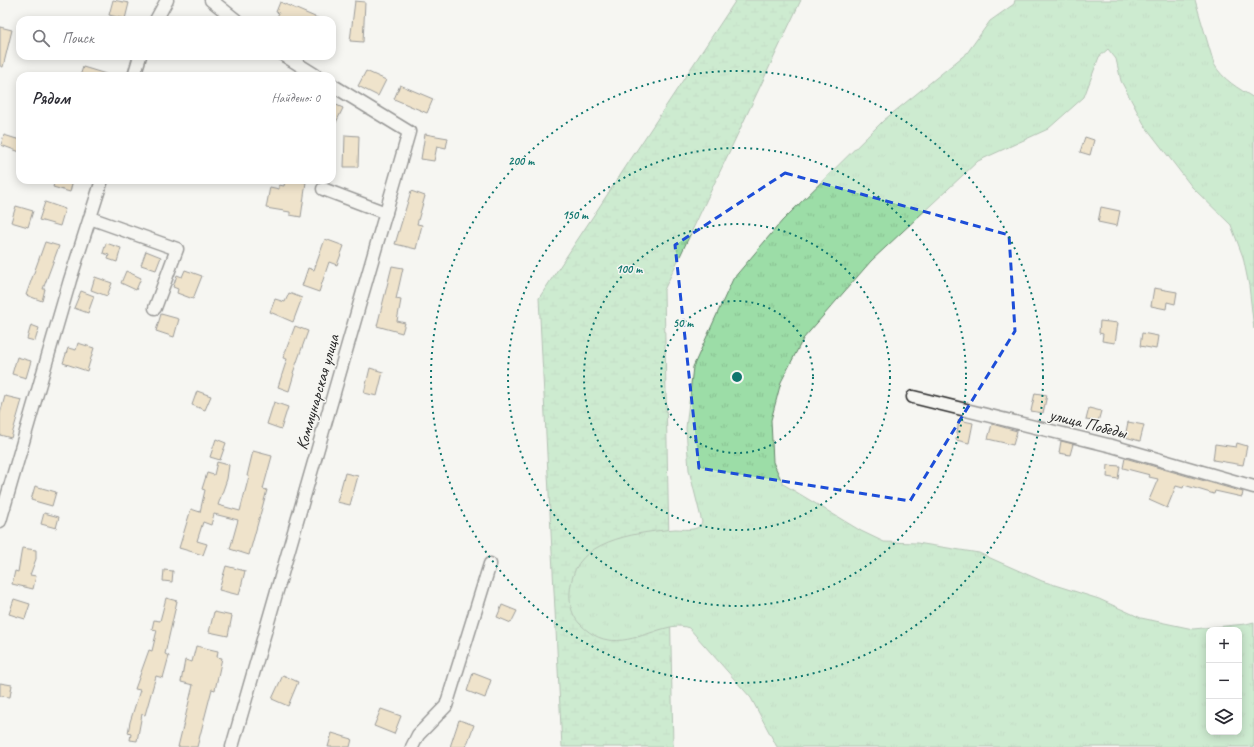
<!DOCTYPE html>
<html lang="ru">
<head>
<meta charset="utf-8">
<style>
	:root { --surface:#fff; --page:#f7f7f7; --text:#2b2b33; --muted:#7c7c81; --line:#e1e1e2 }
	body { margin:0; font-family:Caveat,sans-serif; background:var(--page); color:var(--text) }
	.controls { position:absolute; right:12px; bottom:12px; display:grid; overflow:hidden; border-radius:8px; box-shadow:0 2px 10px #0003 }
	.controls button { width:36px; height:36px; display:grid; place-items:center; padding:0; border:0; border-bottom:1px solid var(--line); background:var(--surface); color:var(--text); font:20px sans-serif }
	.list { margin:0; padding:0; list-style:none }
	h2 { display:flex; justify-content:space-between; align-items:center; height:52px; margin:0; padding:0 16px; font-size:17px }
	h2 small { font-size:13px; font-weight:400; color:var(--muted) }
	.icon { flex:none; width:22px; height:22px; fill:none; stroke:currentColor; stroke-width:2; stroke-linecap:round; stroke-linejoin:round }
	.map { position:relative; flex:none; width:1254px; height:747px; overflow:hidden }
	.search { position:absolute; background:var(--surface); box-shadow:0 2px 10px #0003; left:16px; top:16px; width:320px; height:44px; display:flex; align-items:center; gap:10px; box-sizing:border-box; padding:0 14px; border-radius:12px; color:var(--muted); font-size:15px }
	.panel { position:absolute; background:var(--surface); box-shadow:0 2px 10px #0003; left:16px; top:72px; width:320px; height:112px; border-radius:12px }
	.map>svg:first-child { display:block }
	.wetland { fill:url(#wetland-marsh); stroke:#648469 }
	.park { fill:url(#park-tufts); stroke:#648469; fill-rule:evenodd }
	.building { fill:#e7cd9c; stroke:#2b2b2b }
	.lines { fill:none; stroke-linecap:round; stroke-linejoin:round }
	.street-casing { stroke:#2b2b2b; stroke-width:15 }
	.street { stroke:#f6f6f2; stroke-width:12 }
	.marked { fill:none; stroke:#1d4ed8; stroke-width:3; stroke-dasharray:8 5; stroke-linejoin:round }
	.ring { fill:none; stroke:#0f766e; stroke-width:2; stroke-dasharray:2 4 }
	.labels { text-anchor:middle; stroke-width:3; stroke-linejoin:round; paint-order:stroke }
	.street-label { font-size:17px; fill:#2b2b2b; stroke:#f6f6f2 }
	.centre { fill:#0f766e; stroke:#f6f6f2; stroke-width:2 }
	.ring-label { font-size:12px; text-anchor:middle; font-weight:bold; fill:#0f766e; stroke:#f6f6f2; stroke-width:3; stroke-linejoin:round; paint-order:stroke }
</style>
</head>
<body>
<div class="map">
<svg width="1254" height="747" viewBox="0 0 1254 747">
	<defs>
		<pattern id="wetland-marsh" width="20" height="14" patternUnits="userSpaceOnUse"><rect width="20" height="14" fill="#9cdda7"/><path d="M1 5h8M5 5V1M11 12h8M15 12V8" fill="none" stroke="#87be90"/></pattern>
		<pattern id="park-tufts" width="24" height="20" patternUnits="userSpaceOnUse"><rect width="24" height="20" fill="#9cdda7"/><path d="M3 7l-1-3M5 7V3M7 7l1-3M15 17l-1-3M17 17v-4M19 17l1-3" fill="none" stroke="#87be90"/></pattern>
	</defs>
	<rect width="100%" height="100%" fill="#f6f6f2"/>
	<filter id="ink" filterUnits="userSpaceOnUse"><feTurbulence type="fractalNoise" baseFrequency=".025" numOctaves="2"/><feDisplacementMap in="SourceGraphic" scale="8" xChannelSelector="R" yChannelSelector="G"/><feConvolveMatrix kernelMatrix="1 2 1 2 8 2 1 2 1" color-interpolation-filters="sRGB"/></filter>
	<g filter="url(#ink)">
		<polygon class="wetland" points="736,0 801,0 664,290 673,747 562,747 539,298"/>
		<path class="park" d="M 1015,0 L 1195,0 L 1214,64 C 1223,80 1238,88 1254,98 L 1254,329 L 1249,286 L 1243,257 L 1231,225 L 1192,187 L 1145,126 L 1121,81 L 1116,59 L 1108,49 L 1099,57 L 1084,97 L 1048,129 L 978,161 L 871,261 L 803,339 L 781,382 L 771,420 L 773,462 L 783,484 L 861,531 L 884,542 L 917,543 L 979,553 L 1042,581 L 1099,599 L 1141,618 L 1193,629 L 1246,624 L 1254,622 L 1254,747 L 777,747 L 751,698 L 689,628 C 678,624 670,627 659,630 C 629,640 605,650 580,624 C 568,612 568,592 573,576 C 583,538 643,532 675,529 C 681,529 688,530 693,529 C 698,528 700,526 702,522 L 689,470 L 686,428 L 693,367 L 733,279 L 782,221 L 884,120 L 967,53 L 990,21 L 1014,4 ZM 1209,630 L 1239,630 L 1239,732 L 1209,732 Z"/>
		<g class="building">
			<polygon points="113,0 129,3 125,19 109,15"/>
			<polygon points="355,1 365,2 363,42 350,41"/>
			<polygon points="280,2 322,20 275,20 279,13 276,12"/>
			<polygon points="0,27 12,30 3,67 0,66"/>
			<polygon points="83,67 106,74 106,76 80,76"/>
			<polygon points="366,71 386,80 378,96 358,86"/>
			<polygon points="400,85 433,99 427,113 394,99"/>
			<polygon points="332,103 343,108 332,131"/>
			<polygon points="425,134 448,138 446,148 437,146 434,161 421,159"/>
			<polygon points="4,135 20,140 20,152 1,145"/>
			<polygon points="345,135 359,136 358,167 344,167"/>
			<polygon points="1085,137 1094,140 1090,155 1080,152"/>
			<polygon points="55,180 73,180 70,192 53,187"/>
			<polygon points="285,180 306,182 301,217 290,215 290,212 266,208 270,187 279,189 279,185 284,186"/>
			<polygon points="411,191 425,196 417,224 422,225 416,249 395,244"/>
			<polygon points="45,202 65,209 60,226 39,220"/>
			<polygon points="16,206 33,211 28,227 11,222"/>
			<polygon points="1101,207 1120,211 1117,226 1098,222"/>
			<polygon points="325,239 344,246 337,265 329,262 319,292 302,286 308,268 314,270"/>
			<polygon points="45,242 59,246 43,289 45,289 42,301 26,295"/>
			<polygon points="106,243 121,248 117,262 108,259 109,255 103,253"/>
			<polygon points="146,251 161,257 156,270 141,265"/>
			<polygon points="392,266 403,268 396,299 401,300 397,321 405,323 402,333 377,326"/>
			<polygon points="185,270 202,276 193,299 177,293 178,289 173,287 177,275 182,277"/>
			<polygon points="126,271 141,278 136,290 121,283"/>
			<polygon points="95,277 112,283 107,296 91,290"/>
			<polygon points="1154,288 1177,292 1175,304 1167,302 1166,309 1151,306"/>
			<polygon points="81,291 94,296 88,313 74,308"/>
			<polygon points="289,293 302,298 293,322 270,312 275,299 285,302"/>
			<polygon points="161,314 179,319 174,337 156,331"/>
			<polygon points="1100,321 1118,323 1115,343 1102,341 1103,334 1099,333"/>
			<polygon points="31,325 39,328 35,341 27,339"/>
			<polygon points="295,326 308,331 293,373 294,374 289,391 278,387 287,359 283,358"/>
			<polygon points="1142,333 1158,336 1156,349 1140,346"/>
			<polygon points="78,343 94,348 87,371 63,363 68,348 76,350"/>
			<polygon points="17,357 31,361 26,378 12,374"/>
			<polygon points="370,368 383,372 377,396 364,393"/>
			<polygon points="197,391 211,396 205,410 192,405"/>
			<polygon points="1035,393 1047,395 1043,413 1031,411"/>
			<polygon points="5,396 22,400 11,438 0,435 0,414"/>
			<polygon points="274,402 288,407 281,429 267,424"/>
			<polygon points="1089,408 1101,411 1098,422 1086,420"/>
			<polygon points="959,420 973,423 969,443 956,440"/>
			<polygon points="1128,422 1144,425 1140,441 1125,437"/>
			<polygon points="992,424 1017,431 1013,445 988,439"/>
			<polygon points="216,439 226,443 220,460 210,457"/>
			<polygon points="1061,441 1073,444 1070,455 1059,453"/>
			<polygon points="1237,443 1247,446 1243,465 1213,460 1215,444 1236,447"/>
			<polygon points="253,451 272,456 263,489 267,490 249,555 230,549 238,520 214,514 211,525 203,522 197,541 207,544 203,555 179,548 191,509 200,512 205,490 202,489 207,473 214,475 217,462 229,465 227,479 218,505 240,511 249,476 247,476"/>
			<polygon points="1125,458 1243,492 1242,497 1215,491 1214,494 1184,485 1183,488 1176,486 1167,508 1149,500 1158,479 1149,477 1150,475 1123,468"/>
			<polygon points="1108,465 1120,466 1118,479 1107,477"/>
			<polygon points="345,473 358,476 350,505 337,502"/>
			<polygon points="35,486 56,492 52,506 31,500"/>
			<polygon points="44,513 59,517 56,528 41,524"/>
			<polygon points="22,548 36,550 36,559 30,575 36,576 33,589 12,584 15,571 18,572"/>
			<polygon points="226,566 245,571 239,595 219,590"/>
			<polygon points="164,570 173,571 172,582 163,581"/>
			<polygon points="166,598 177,601 165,654 169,656 163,678 156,676 145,715 142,714 137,741 130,740 131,734 128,733 130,722 140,690 135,689 149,650 152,651 157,630 152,629 154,620 160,621"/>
			<polygon points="14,599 30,604 25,619 9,614"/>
			<polygon points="502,605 517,611 511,623 497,617"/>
			<polygon points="214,612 232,616 228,636 209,632"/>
			<polygon points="196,646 218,651 217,657 222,658 215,690 212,689 197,747 178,747 193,685 181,682 185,660 192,662"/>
			<polygon points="473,673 491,680 485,698 467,691"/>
			<polygon points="283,675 298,682 288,706 272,699"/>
			<polygon points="0,683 12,685 10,697 0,696"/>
			<polygon points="381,709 401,716 394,734 374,726"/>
			<polygon points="459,720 474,725 466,747 450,747"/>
			<polygon points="332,733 352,739 350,747 328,747"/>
		</g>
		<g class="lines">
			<g class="street-casing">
				<g id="street">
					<polyline points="211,0 236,20"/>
					<polyline points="156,20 167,0"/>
					<polyline points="285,56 317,76"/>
					<polyline points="134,76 140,56"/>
					<polyline points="323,189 386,213"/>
					<polyline points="90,218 177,249 155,308"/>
					<polyline points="913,397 1112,446 1254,487"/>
					<polyline points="0,521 70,280 102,180"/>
					<polyline points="232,747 409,132 332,85"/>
					<polyline points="412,747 418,735 446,706 490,564"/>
				</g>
			</g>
			<use href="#street" class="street"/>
		</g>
	</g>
	<path d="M0 0H1254V747H0ZM 785,173 L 1009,235 L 1015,331 L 910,501 L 699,468 L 675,245 Z" fill="#f6f6f2" fill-opacity=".55" fill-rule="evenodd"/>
	<path class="marked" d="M 785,173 L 1009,235 L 1015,331 L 910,501 L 699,468 L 675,245 Z"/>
	<g class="ring">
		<circle cx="737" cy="377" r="76"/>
		<circle cx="737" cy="377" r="153"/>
		<circle cx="737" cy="377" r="229"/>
		<circle cx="737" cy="377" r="306"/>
	</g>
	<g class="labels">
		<g class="street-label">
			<text transform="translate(317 392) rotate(-74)" y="6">Коммунарская улица</text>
			<text transform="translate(1088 423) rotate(14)" y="6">улица Победы</text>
		</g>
	</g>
	<circle cx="737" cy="377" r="6" class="centre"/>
	<g class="ring-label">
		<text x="521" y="165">200 m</text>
		<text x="575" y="219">150 m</text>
		<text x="629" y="273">100 m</text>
		<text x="683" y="327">50 m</text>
	</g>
</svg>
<div class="controls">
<button>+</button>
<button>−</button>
<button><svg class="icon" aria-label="layers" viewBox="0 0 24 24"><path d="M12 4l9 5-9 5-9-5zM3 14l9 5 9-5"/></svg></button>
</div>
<div class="search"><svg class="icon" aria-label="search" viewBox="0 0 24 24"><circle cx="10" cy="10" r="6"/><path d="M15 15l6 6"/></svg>Поиск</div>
<section class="panel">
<h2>Рядом<small>Найдено: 0</small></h2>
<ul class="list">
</ul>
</section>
</div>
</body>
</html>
